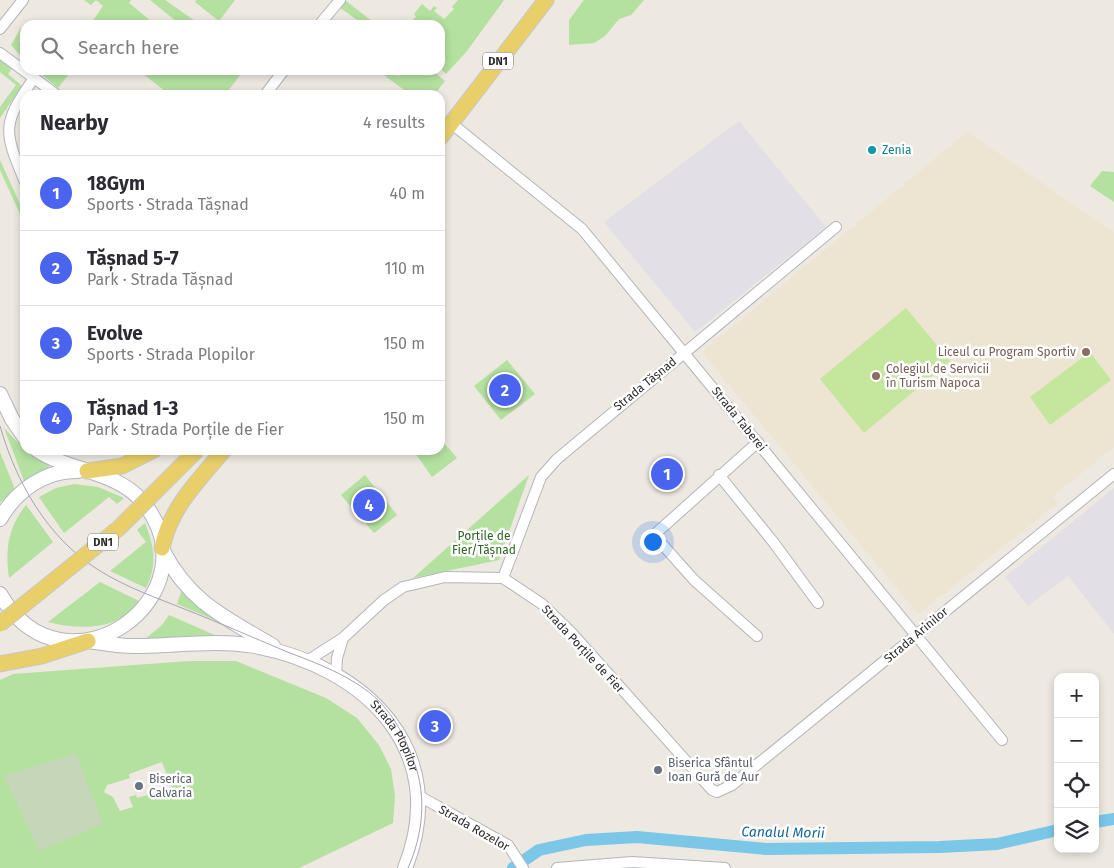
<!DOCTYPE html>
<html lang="en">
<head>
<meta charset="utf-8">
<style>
	:root { --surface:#fff; --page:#f2f2f3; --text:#2b2b33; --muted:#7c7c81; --line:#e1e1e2; --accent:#4b64ef }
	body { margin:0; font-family:"Fira Sans",sans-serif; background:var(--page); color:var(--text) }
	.controls { position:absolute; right:15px; bottom:15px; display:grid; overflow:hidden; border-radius:10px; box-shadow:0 2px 8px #0003 }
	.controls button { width:45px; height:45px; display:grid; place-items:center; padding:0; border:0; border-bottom:1px solid var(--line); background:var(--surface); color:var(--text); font:25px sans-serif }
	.you { position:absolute; left:652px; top:541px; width:18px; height:18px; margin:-12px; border:4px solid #fff; border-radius:50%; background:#1a73e8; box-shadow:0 0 0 8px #1a73e833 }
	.badge { display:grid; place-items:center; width:32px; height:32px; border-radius:50%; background:var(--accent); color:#fff; font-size:16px; font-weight:700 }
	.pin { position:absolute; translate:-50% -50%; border:2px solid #fff; box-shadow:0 1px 5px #0006 }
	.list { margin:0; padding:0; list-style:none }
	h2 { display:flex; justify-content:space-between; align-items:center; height:65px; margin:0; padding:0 20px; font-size:21px }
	h2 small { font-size:16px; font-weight:400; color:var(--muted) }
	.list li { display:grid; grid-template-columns:32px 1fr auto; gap:15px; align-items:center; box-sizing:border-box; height:75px; padding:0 20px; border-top:1px solid var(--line) }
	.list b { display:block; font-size:19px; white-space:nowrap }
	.list p { margin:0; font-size:16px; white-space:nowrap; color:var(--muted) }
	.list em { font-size:16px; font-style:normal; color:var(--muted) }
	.icon { flex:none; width:28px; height:28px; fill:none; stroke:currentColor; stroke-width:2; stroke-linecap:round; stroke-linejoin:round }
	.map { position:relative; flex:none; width:1114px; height:868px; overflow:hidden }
	.search { position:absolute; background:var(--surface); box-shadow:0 2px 8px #0003; left:20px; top:20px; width:425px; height:55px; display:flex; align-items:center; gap:12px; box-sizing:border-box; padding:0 18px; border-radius:15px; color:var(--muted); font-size:19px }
	.panel { position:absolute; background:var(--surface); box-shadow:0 2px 8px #0003; left:20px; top:90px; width:425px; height:365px; border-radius:15px }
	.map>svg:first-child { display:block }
	.industrial { fill:#e2e0e6 }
	.education { fill:#ede5d1 }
	.green { fill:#b4e0a0; fill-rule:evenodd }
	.cemetery { fill:#c6d6b8 }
	.pitch { fill:#c4e69d }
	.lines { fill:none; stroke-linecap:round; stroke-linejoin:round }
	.canal { stroke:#7ac7e8; stroke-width:12 }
	.minor-casing { stroke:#b3b5bf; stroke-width:12 }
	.secondary-casing { stroke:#b3b5bf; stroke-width:16 }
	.primary-casing { stroke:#c8c8c8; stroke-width:17 }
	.minor { stroke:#fff; stroke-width:10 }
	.secondary { stroke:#fff; stroke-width:14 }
	.primary { stroke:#e8cf69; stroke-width:15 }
	.tram { stroke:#a3a5b5; stroke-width:1 }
	.primary-bridge-casing { stroke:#c8c8c8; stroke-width:17; stroke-linecap:butt }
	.primary-bridge { stroke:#e8cf69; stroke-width:15 }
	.culture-dot { fill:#0f9aa8; stroke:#fff; stroke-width:2 }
	.education-dot { fill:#8d6e63; stroke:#fff; stroke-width:2 }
	.worship-dot { fill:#6b7280; stroke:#fff; stroke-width:2 }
	.labels { text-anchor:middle; stroke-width:5; stroke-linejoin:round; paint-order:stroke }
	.shield { fill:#fff; stroke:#6b6b6b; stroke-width:1 }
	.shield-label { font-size:11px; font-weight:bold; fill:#2c2c2c }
	.culture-label { font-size:12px; fill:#0d838f; stroke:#fff; text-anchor:start }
	.education-label { font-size:12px; fill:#785e54; stroke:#fff; text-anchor:end }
	.street-label { font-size:12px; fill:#2c2c2c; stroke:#fff }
	.park-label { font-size:12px; fill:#2c6620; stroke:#fff }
	.worship-label { font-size:12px; fill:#5b616d; stroke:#fff; text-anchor:start }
	.water-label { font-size:14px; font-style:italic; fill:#166697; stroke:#fff }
</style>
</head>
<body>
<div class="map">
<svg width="1114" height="868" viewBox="0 0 1114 868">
	<rect width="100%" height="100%" fill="#ede8e0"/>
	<g class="industrial">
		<polygon points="739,121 826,227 695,332 604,222"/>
		<polygon points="1114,488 1114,634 1068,576 1028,606 1005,577"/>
	</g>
	<polygon class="education" points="967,132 1114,232 1114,447 1053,496 1058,503 918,614 702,352"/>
	<g class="green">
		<polygon points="84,0 131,0 129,3 156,25 90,25 103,6 96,0 91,5"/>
		<polygon points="150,0 165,0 201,25 181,25"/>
		<polygon points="196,0 235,0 219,21 195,2"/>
		<polygon points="458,0 504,0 467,51 446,74 440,68 440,25 408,25 416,17 414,14 422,4 430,11 434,6 437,8 434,11 444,19 454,9 452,7"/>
		<polygon points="584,0 644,0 631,15 619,19 605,36 594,43 569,45 569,20"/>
		<polygon points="346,1 377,25 364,25 339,7"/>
		<polygon points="21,28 25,32 19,41 25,46 25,61 11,45"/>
		<polygon points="0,58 13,67 8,74 22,86 0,118 0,107 16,85 0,72"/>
		<polygon points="36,70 55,70 61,75 65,70 72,70 58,88"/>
		<polygon points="138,70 244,70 225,95 170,95"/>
		<polygon points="377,70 388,70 398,76 402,70 432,70 445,81 434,95 411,95"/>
		<polygon points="0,160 25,215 25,225 0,170"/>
		<polygon points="1102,171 1114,172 1114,202 1090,186"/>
		<polygon points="507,360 535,394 501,420 474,386"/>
		<polygon points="4,428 25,450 50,467 24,481"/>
		<polygon points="440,438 457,458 432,477 413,450 440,450"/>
		<polygon points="0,452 16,492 0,502"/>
		<polygon points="365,475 397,515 374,533 341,495"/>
		<polygon points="529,475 499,560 413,578"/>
		<polygon points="74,484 98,487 124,498 117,504 109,497 64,533 39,497 56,488"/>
		<path d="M 26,505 L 53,542 L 9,578 C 5,549 8,528 26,505 Z"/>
		<path d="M 145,523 C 154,546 158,565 146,588 L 110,571 L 146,542 L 137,530 Z"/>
		<path d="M 100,582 L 139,601 C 120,631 79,630 48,622 Z"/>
		<polygon points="183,586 217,621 177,604"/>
		<polygon points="169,615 219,637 144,640 162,625"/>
		<path d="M 189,661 L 236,661 L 326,698 L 357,718 L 379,745 L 391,769 L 395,796 L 393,823 L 299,868 L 0,868 L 0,680 L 13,674 ZM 162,762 L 172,788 L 137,798 L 136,795 L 129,797 L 133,807 L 120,811 L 113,797 L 104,792 L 107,785 L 130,778 L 129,774 Z"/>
	</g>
	<polygon class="cemetery" points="76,753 103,824 39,851 4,776"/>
	<g class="pitch">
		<polygon points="906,308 950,361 864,433 820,379"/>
		<polygon points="1090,352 1111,380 1050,425 1030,397"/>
	</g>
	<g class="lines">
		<g class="canal">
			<polyline points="1095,822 1114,819"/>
			<polyline points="513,868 539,850 586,840 637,837 766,849 940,847 997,844 1058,830"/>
		</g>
		<g class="minor-casing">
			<g id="minor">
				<polyline points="319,25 340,0"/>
				<polyline points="0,29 23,0"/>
				<polyline points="0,53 57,95"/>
				<polyline points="265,95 284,70"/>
				<polyline points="451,123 582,229 1002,740"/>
				<path d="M 25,182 C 3,130 2,124 34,78"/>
				<polyline points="719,475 774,543 818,603"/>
				<polyline points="503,578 541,477 557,459 836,227"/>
				<polyline points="757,636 694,580 654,535 758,442"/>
				<polyline points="307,661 343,638 384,600 403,587 445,577 503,578 542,604 571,632 712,790 717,792 732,785 1114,474"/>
				<polyline points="336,677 337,658 343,638"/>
				<polyline points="419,796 508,845 523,868"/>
				<polyline points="557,868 632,862 725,868"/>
			</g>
		</g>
		<g class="secondary-casing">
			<g id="secondary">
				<polyline points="0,394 12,419 25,438"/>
				<path d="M 0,519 C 16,491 45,470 78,471"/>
				<path d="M 163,551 C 190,603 226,618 273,646"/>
				<path d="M 0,594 C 65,707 220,594 142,501 C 115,470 70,472 37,450"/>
				<path id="s1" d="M 88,641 C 103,643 118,646 134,646 C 174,646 216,639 255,646 C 366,667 452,751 405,868"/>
			</g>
		</g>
		<g class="primary-casing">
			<g id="primary">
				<polyline points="440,138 546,0"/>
				<polyline points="87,471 122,466 154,450"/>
				<path d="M 162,548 C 170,508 198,481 224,450"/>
				<polyline points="0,664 42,656 88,641"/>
			</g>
		</g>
		<use href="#minor" class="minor"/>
		<use href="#secondary" class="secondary"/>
		<use href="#primary" class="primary"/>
		<path class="tram" d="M 0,426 C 16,482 47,537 97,569 C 125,587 157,598 187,610 C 220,623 252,637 285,651 C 316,663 353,676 378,700 C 395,717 406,739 414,762 C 427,796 423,835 408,868"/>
		<g class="primary-bridge-casing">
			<polyline id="primary-bridge" points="0,624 119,528 197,450"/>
		</g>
		<use href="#primary-bridge" class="primary-bridge"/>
	</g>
	<circle class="culture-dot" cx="872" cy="150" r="5"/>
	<g class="education-dot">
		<circle cx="1086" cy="352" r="5"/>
		<circle cx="876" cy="376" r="5"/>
	</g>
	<g class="worship-dot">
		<circle cx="658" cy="770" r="5"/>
		<circle cx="139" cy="786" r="5"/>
	</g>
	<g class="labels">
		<g class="shield">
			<rect x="483" y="52.5" width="30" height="17" rx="4"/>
			<rect x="88" y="533.5" width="30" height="17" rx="4"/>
		</g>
		<g class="shield-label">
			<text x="498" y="65">DN1</text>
			<text x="103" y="546">DN1</text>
		</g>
		<g class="culture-label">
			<text x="882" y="154">Zenia</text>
		</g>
		<g class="education-label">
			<text x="1076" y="356">Liceul cu Program Sportiv</text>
			<text x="886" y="373" text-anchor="start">Colegiul de Servicii<tspan x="886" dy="14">în Turism Napoca</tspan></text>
		</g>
		<g class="street-label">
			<text transform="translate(645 384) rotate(-39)" y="4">Strada Tășnad</text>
			<text transform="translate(739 419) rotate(51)" y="4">Strada Taberei</text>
			<text transform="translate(916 635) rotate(-40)" y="4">Strada Arinilor</text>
			<text transform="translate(583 649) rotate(47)" y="4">Strada Porțile de Fier</text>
			<text dy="4" stroke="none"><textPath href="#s1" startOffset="340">Strada Plopilor</textPath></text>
			<text transform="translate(474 828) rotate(30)" y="4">Strada Rozelor</text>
		</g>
		<g class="park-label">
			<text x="484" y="540">Porțile de<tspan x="484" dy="14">Fier/Tășnad</tspan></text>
		</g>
		<g class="worship-label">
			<text x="668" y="767">Biserica Sfântul<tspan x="668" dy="14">Ioan Gură de Aur</tspan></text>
			<text x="149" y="783">Biserica<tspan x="149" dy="14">Calvaria</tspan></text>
		</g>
		<g class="water-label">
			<text transform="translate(783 832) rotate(1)" y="5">Canalul Morii</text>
		</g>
	</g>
</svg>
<div class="controls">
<button>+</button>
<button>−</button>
<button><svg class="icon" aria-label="locate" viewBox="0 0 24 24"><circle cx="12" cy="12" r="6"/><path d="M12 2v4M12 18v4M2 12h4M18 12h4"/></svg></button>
<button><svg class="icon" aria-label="layers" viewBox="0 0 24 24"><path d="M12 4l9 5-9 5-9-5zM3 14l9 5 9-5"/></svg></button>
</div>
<div class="you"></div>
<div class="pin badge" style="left:667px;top:474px">1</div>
<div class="pin badge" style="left:505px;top:390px">2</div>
<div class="pin badge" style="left:435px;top:726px">3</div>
<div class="pin badge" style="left:369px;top:505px">4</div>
<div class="search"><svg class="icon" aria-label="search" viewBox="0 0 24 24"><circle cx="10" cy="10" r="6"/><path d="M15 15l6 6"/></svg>Search here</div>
<section class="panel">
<h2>Nearby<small>4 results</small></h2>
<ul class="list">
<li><span class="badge">1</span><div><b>18Gym</b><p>Sports · Strada Tășnad</p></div><em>40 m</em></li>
<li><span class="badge">2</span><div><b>Tășnad 5-7</b><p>Park · Strada Tășnad</p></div><em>110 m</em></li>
<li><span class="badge">3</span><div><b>Evolve</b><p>Sports · Strada Plopilor</p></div><em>150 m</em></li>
<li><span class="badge">4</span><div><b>Tășnad 1-3</b><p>Park · Strada Porțile de Fier</p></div><em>150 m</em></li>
</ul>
</section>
</div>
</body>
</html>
